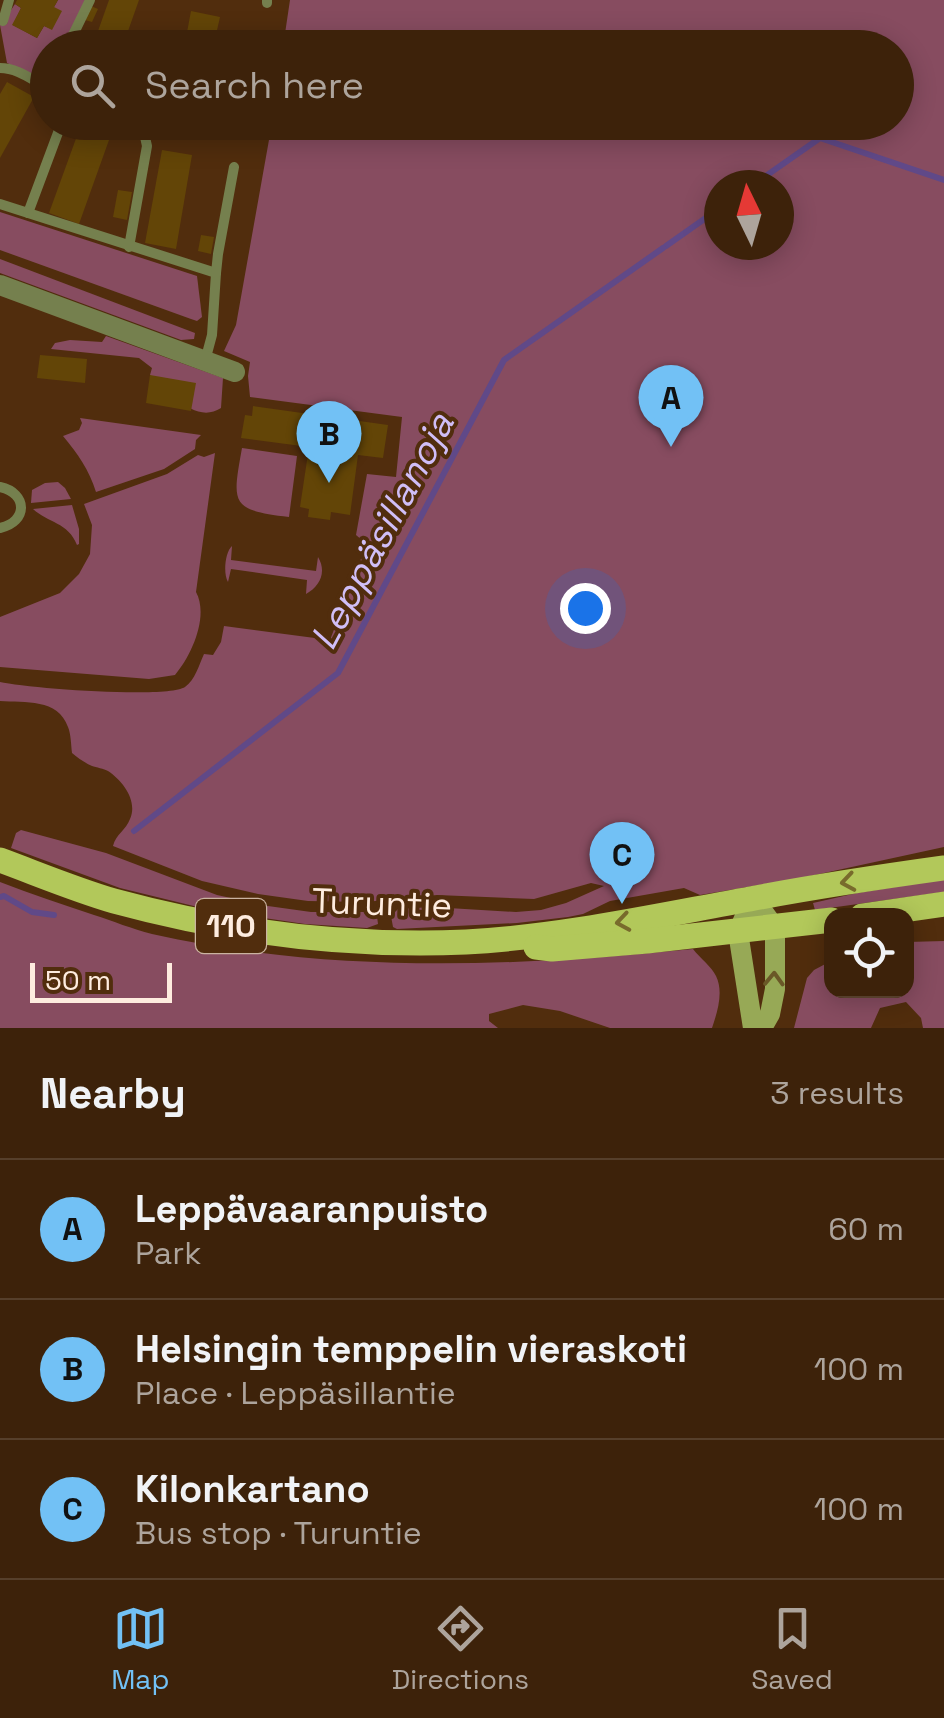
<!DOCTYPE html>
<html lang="en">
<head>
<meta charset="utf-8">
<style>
	:root { --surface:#3d220a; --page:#482f18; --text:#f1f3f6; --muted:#ada49c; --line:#563f2b; --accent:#72c1f5 }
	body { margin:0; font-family:"Space Grotesk",sans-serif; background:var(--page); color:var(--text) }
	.controls { position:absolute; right:30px; bottom:30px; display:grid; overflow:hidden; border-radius:20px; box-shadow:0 5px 25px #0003 }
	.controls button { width:90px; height:90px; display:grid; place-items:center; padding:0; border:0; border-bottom:2px solid var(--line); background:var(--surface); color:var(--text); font:50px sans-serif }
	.compass { position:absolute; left:704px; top:170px; width:90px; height:90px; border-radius:50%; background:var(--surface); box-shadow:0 5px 25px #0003; rotate:355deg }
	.scale { position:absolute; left:30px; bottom:25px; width:142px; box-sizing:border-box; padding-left:10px; border:5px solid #feecdf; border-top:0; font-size:28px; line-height:35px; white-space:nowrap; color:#feecdf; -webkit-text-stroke:8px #512d0d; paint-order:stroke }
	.you { position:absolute; left:585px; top:608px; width:35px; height:35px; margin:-25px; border:8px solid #fff; border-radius:50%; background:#1a73e8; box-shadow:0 0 0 15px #1a73e833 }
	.badge { display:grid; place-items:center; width:65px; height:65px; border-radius:50%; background:var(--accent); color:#111; font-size:32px; font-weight:700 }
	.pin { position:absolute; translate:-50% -82px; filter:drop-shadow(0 2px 5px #0008) }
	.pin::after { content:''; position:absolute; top:52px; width:35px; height:30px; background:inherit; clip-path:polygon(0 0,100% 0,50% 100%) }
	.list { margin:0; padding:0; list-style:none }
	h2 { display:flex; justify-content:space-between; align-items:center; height:130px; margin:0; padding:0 40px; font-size:42px }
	h2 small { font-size:32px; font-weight:400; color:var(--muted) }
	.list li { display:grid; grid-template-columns:65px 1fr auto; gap:30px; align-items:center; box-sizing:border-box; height:140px; padding:0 40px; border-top:2px solid var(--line) }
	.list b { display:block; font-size:38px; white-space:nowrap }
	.list p { margin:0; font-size:32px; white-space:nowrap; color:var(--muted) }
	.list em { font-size:32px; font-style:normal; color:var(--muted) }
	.icon { flex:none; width:55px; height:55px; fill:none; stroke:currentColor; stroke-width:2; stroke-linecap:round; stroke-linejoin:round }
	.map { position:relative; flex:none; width:944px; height:1028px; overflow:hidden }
	.search { position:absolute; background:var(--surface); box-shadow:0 5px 25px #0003; left:30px; right:30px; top:30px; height:110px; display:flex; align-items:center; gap:25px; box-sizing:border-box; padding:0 35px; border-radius:55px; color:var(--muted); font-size:38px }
	.sheet { height:550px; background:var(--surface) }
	nav { display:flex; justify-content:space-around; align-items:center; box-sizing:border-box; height:140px; border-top:2px solid var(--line); background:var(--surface); font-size:28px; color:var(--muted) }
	nav a { display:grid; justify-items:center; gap:5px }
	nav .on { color:var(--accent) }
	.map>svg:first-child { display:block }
	.green { fill:#874c60; fill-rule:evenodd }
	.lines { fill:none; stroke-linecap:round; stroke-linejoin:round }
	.stream { stroke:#604988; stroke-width:6 }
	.building { fill:#634507 }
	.lane { stroke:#75804e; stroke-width:10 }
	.street { stroke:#75804e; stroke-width:20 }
	.secondary { stroke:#97a956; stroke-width:20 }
	.primary { stroke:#b2c85a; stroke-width:25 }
	.oneway { stroke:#786b2c }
	.oneway2 { stroke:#6a5827 }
	.labels { text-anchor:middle; stroke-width:8; stroke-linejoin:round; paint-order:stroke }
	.shield { fill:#512d0d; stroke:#cab3a0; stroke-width:2.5 }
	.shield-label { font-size:32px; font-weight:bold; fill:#feecdf }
	.street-label { font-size:35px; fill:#feecdf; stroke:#512d0d }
	.water-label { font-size:38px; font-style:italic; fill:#d0bef7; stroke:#512d0d }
</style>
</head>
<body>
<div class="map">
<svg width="944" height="1028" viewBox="0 0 944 1028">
	<rect width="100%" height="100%" fill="#512d0d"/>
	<g class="green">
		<polygon points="58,0 85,0 66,47 48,48 47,82 7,63 0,25 7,24 9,13 15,4 21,8 13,25 37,38 44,26 52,29 54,7"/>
		<path d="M 290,0 L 944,0 L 944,847 L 801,878 L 700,895 L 684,888 L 610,901 L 583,914 L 568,917 L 517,923 L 397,929 L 393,927 L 391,916 L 398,909 L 432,907 L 516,912 L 541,910 L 566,903 L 604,886 L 591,883 L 534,899 L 437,895 L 365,902 L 308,901 L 258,894 L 202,881 L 113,846 C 116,834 126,830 130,819 C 138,801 123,781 108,771 C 104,769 96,767 92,766 C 85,763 78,758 72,753 C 71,745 71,734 68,727 C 58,698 25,703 0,701 L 0,682 C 26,688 166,699 185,687 C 195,680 199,665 204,654 L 213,655 L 221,642 L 224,626 L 330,640 L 364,551 L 363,541 L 356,535 L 367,474 L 396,477 L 402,417 L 250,397 L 248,376 L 250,362 L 224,351 L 236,325 L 272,123 L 896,122 L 896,48 L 283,47 ZM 719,185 L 779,185 L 779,245 L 719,245 Z"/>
		<polygon points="0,212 197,276 202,317 197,321 191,319 0,250"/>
		<polygon points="0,259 195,333 194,339 181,340 0,273"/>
		<path d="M 106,336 L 223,378 L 221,408 C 195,425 169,391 150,375 L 152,368 L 139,358 L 51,349 L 55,343 L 70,340 L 102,342 Z"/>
		<path d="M 80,418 L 201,435 L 196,440 L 195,449 L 164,469 L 96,492 C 89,470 78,454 63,436 L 79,430 L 82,423 Z"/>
		<path d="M 242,448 L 297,456 L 289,517 C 230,510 232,504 242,448 Z"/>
		<path d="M 215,453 L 196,592 C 209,616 192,655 175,675 L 149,679 L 0,667 L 0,617 L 60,593 L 79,574 L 90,554 L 92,525 L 84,504 L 167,474 L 198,455 L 204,457 Z"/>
		<polygon points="58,482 65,488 71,499 31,503 32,490 45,483"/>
		<path d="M 72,505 L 79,529 L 79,544 L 77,545 C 68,522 48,523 33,509 Z"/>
		<path d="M 232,546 L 231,560 L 316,571 L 318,557 C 327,572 320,586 306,594 L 307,580 L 231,569 L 228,582 C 223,574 225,552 232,546 Z"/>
		<polygon points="21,830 106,853 217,895 268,906 311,912 374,912 377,916 378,924 367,928 305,924 210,910 120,888 11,848 16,833"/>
		<polygon points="944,879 944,892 815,910 813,903 857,893"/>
		<path d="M 0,882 C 31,894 62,904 94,915 C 113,921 132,929 152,934 C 329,974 513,967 693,949 C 700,958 712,967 716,976 C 724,992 717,1013 712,1028 L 610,1028 L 560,1011 L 523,1005 L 489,1014 L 489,1021 L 498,1028 L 0,1028 Z"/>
		<polygon points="944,941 944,1028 923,1028 921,1018 906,1002 880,1008 871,1028 794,1028 807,978 814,970 831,961 832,991 906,991 907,942"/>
	</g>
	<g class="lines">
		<g class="stream">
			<polyline points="753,185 820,138 944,180"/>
			<polyline points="666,246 710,215"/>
			<polyline points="134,831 338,673 504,360 663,248"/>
			<polyline points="0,897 4,896 32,912 54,915"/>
		</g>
	</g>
	<g class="building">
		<polygon points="17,0 58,0 54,7 62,11 52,30 44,26 37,38 12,25 21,8 15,4"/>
		<polygon points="109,0 139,0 122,48 92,48"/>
		<polygon points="91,6 98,9 92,22 85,20"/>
		<polygon points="191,11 220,17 213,48 184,48"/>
		<polygon points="7,82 34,97 0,158 0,94"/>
		<polygon points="82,122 105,122 114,126 79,224 49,213"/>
		<polygon points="162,150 192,155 176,249 145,243"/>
		<polygon points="118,190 132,192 127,220 113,217"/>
		<polygon points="201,235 214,237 211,254 198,251"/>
		<polygon points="40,355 87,359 85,383 37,378"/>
		<polygon points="150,375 196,383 191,411 146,403"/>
		<polygon points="253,406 388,425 383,458 358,455 350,515 331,512 330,520 308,517 309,509 300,507 309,447 241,438 245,415 252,416"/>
	</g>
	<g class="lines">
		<g class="lane">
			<polyline points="267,3 267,0"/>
			<polyline points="3,21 9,0"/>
			<polyline points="70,48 72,37 90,0"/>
			<path d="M 0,68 C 18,68 32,80 48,88"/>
			<polyline points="129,122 143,128 147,146 129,247"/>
			<polyline points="0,204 216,273 212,335 205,361"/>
			<polyline points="28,213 62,122"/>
			<polyline points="216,273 218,254 234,167"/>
			<path d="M 0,487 C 28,493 28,522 0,528"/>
		</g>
		<polyline class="street" points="0,285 235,372"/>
		<polyline class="secondary" points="753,1028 738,932 753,898 775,928 775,989 770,1014 762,1028"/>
		<g class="primary">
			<path d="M 0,860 C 38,874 76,890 114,901 C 228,932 347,947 466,942 C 561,937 656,916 750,899 C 814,887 879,877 944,868"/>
			<polyline points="862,916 944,904"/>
			<polyline points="536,947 552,949 647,941 832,920"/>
		</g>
	</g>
	<defs><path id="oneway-chevron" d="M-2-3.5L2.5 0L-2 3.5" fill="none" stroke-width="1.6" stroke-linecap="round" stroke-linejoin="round" transform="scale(2.5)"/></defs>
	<g class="oneway">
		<use href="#oneway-chevron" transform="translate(848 882) rotate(171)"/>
		<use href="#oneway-chevron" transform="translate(623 922) rotate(171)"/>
	</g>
	<use class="oneway2" href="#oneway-chevron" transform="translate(774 979) rotate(-88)"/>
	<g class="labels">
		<rect class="shield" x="196" y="899" width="70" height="54" rx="8"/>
		<g class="shield-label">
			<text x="231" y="937">110</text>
		</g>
		<g class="street-label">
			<text transform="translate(382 903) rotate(2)" y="12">Turuntie</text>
		</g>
		<g class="water-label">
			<text transform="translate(382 531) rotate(-62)" y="13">Leppäsillanoja</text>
		</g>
	</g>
</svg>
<div class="controls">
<button><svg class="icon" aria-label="locate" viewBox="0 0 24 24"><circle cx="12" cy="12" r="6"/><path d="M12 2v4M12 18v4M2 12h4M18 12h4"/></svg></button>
</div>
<svg class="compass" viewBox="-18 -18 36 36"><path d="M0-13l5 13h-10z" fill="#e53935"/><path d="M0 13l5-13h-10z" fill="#ada49c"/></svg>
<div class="scale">50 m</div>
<div class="you"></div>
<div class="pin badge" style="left:671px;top:447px">A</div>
<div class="pin badge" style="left:329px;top:483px">B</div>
<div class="pin badge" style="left:622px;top:904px">C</div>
<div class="search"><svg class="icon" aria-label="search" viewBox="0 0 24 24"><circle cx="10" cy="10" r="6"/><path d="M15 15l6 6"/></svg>Search here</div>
</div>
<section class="sheet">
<h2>Nearby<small>3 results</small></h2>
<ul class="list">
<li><span class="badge">A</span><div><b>Leppävaaranpuisto</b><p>Park</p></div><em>60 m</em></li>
<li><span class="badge">B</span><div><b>Helsingin temppelin vieraskoti</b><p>Place · Leppäsillantie</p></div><em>100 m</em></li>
<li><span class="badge">C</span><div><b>Kilonkartano</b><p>Bus stop · Turuntie</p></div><em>100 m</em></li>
</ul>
</section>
<nav>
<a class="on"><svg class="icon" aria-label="map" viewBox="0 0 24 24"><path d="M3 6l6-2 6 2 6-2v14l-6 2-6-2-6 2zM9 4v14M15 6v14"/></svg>Map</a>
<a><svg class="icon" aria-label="directions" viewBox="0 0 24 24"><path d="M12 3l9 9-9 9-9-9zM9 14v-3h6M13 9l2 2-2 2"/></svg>Directions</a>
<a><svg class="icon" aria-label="saved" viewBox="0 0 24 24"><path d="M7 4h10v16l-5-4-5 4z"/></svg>Saved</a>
</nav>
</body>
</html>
